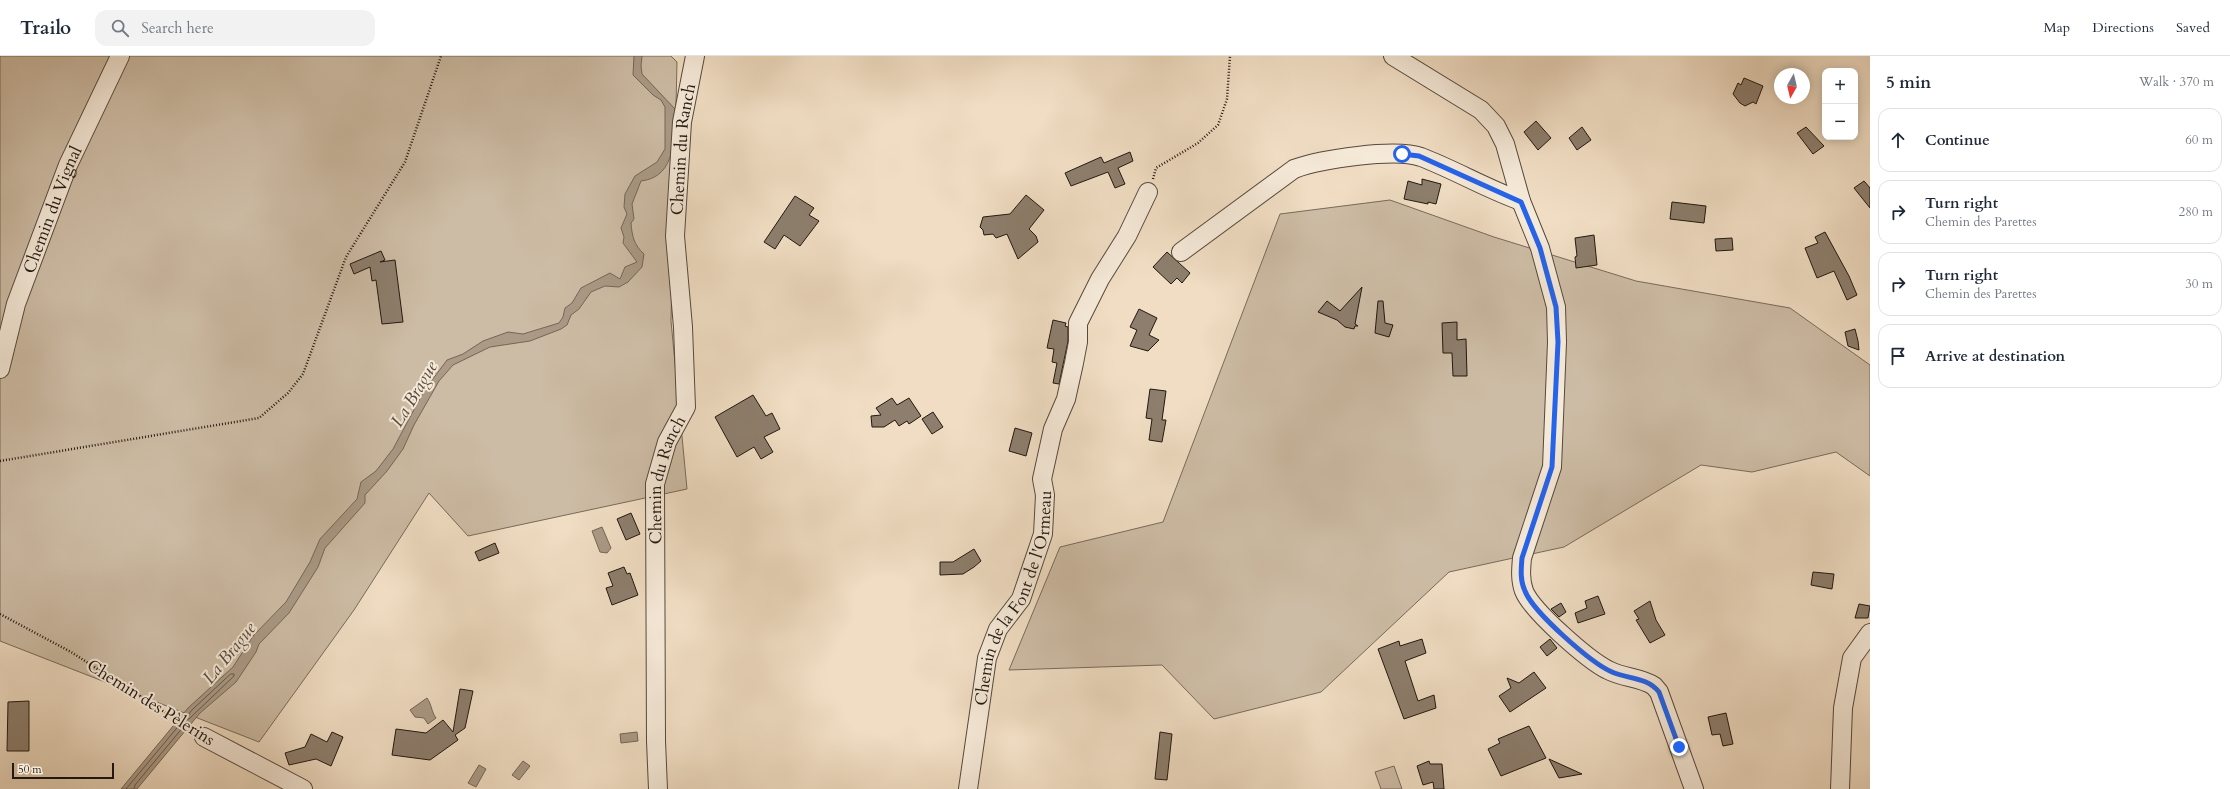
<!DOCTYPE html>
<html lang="en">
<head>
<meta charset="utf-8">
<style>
	:root { --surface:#fff; --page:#f2f2f3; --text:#1f2937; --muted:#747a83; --line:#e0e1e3 }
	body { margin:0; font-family:Cardo,serif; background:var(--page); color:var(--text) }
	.controls { position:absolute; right:12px; top:12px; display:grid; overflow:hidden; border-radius:8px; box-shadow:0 2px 10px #0003 }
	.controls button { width:36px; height:36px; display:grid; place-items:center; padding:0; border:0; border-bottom:1px solid var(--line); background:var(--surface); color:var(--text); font:20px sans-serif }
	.compass { position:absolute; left:1774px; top:12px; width:36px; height:36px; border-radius:50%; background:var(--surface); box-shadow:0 2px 10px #0003; rotate:188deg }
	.scale { position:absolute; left:12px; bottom:10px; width:102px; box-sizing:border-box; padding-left:4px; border:2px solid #221810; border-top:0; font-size:11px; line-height:14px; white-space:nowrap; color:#221810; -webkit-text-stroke:3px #f5e9d8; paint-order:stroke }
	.stop { position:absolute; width:12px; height:12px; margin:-9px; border:3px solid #2563eb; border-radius:50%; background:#fff }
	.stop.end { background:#2563eb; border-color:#fff; box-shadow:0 1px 4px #0008 }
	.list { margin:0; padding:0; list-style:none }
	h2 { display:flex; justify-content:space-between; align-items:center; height:52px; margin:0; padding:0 16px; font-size:17px }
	h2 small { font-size:13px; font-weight:400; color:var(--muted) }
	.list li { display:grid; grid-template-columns:26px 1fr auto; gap:12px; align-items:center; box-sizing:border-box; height:64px; margin:0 8px 8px; padding:0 8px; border:1px solid var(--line); border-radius:12px }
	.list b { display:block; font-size:15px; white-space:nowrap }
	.list p { margin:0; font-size:13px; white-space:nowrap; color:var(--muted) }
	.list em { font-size:13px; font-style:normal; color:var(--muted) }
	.icon { flex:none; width:22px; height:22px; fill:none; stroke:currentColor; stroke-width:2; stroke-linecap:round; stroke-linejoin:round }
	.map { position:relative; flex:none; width:1870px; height:733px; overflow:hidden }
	header { display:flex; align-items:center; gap:24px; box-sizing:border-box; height:56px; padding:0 20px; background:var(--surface); border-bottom:1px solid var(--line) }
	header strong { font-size:19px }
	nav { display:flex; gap:22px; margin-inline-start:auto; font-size:14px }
	.search { width:280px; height:36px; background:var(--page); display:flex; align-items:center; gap:10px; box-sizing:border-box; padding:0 14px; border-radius:12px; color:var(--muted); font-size:15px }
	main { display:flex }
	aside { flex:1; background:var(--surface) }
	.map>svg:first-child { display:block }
	.green { fill:#cdbca5; stroke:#786a5a }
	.water { fill:#aa9a86; stroke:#746657 }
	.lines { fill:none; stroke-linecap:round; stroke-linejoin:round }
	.shore { stroke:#66594b; stroke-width:1 }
	.building { fill:#8d7e6d; stroke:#221810 }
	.minor-casing { stroke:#56493d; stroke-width:20 }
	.path { stroke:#221810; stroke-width:2.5; stroke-dasharray:1 2; stroke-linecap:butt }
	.minor { stroke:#f5e9d8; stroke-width:18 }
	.route { stroke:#2563eb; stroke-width:5 }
	.labels { text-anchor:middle; stroke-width:4; stroke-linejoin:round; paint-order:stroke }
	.street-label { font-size:17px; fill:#221810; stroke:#f5e9d8 }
	.water-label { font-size:18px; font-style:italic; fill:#584c3f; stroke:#f5e9d8 }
</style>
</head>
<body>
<header>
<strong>Trailo</strong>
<div class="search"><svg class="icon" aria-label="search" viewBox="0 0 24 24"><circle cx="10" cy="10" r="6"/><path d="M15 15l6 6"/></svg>Search here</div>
<nav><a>Map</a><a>Directions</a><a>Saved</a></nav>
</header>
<main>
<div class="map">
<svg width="1870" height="733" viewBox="0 0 1870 733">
	<rect width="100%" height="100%" fill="#f0ddc3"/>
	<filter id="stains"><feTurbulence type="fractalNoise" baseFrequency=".005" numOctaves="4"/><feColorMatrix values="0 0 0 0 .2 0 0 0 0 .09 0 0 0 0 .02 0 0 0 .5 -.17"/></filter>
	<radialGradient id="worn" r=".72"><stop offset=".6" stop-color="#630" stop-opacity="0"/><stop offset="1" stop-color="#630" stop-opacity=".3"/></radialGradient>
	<g class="green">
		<polygon points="0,0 671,0 677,6 671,265 687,433 468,480 429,437 354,554 259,686 0,585"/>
		<polygon points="1390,144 1494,181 1636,225 1790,252 1870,309 1870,420 1836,396 1752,416 1701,409 1564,491 1449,516 1321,636 1214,663 1162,609 1009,614 1060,491 1163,466 1280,158"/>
		<polygon points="1394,710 1402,733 1381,733 1375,716"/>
	</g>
	<g class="water">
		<path d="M 634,0 L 642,0 L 641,10 L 642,18 L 675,53 C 674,80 677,121 641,125 L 632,148 L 634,163 L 631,167 C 632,180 634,189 644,198 L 642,211 L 628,226 L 619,231 L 605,230 L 591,236 L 579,253 L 571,259 L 567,269 L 561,273 L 530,285 L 490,291 L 453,309 L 439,325 L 414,369 L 403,393 L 387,415 L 365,439 L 365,447 L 325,492 L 318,511 L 289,557 L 259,588 L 256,596 L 236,626 L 200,657 L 137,733 L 121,733 L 188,652 L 233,611 L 253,580 L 286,546 L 310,506 L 320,483 L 357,443 L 361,426 L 376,415 L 393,393 L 424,335 L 447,304 L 463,298 L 483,285 L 508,276 L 523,278 L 559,267 L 563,261 L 565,252 L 572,247 L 581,232 L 610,217 L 620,223 L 625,211 L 637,206 L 623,187 L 624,181 L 621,172 L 627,158 L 624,151 L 625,138 L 635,120 L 657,106 L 665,93 L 665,51 L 661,44 L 653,39 L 633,19 Z"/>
		<polygon points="602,471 611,492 607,497 600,496 592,475"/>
		<path d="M 427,642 C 432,649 431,655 436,662 L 428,668 L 424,662 L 415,661 L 410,654 Z"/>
		<polygon points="637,676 638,685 621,687 620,678"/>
		<polygon points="523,705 530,710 519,724 512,719"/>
		<polygon points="479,709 486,713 476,731 468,727"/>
	</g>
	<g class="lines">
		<g class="shore">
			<polygon points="231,618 234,618 234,620 189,663 186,663 191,655"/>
			<polyline points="126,733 181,667 183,667 184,670 135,729 134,733"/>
		</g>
	</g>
	<g class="building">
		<polygon points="1744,22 1763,30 1756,48 1753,46 1745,50 1740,47 1733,38 1738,27 1741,29"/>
		<polygon points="1536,65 1551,82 1538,94 1524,76"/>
		<polygon points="1582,71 1591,84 1577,94 1569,82"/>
		<polygon points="1806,71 1824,90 1813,98 1797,77"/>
		<polygon points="1130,96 1133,105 1118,112 1125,128 1115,132 1108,116 1071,130 1065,117 1101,101 1104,107"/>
		<polygon points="1422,123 1441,128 1436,148 1428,146 1428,148 1404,143 1408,125 1422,129"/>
		<polygon points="1864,125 1870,132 1870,152 1854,132"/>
		<polygon points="1026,139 1044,154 1029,173 1036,180 1038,186 1018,203 1007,178 996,182 993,178 984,179 983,174 980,171 983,161 1010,158"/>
		<polygon points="795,140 814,152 809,159 819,165 800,190 784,179 775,193 764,186"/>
		<polygon points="1672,146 1706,150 1704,167 1670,163"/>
		<polygon points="1825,176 1849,220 1857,239 1847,244 1834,215 1817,222 1805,192 1818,187 1815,181"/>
		<polygon points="1594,179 1597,209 1576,212 1575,201 1577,200 1575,182"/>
		<polygon points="1732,182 1733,194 1716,195 1715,183"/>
		<polygon points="381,195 385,204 380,206 395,204 403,266 382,268 376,224 372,225 370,211 354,218 350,208"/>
		<polygon points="1167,196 1190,217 1182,227 1177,222 1171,228 1153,211"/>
		<polygon points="1362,231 1355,268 1358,270 1355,270 1354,273 1345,271 1337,264 1318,256 1327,245 1340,255"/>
		<polygon points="1378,245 1383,245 1385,267 1393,269 1389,281 1375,277"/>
		<polygon points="1139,253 1157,262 1149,279 1159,284 1148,295 1130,290 1137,274 1130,271"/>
		<polygon points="1053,264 1066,267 1065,270 1068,271 1068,285 1059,328 1053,327 1057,307 1052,306 1054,293 1047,292"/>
		<polygon points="1457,266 1457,284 1466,283 1467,320 1453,320 1452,297 1443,297 1442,267"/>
		<polygon points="1855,273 1858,285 1859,294 1848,290 1845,276"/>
		<polygon points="1150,333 1166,335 1162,364 1166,364 1162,386 1149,384 1152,363 1146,362"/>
		<polygon points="753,339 766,360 772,357 780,373 764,381 773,396 761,403 754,391 737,401 715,361"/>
		<polygon points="892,342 897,349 909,342 921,360 909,368 907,365 899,370 895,364 884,371 872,371 871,360 881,359 876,352"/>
		<polygon points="933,356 943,371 932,378 922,363"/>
		<polygon points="1015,372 1032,377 1026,400 1009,395"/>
		<polygon points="631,457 640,478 626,484 617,463"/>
		<polygon points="495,487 499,497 479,505 475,496"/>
		<polygon points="974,493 981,505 974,511 963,518 940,519 940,506 953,506"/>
		<polygon points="624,511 627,518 630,517 638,539 612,549 606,532 613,530 608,517"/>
		<polygon points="1813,516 1834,518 1832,533 1811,529"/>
		<polygon points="1598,540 1605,558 1578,567 1575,557 1587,552 1585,545"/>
		<polygon points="1650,545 1656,564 1665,579 1650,587 1636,564 1639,563 1634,555"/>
		<polygon points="1561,547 1566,556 1559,561 1551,553"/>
		<polygon points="1859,548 1870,550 1868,562 1855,562"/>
		<polygon points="1422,583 1426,597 1405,605 1418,645 1434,639 1436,652 1404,663 1378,593 1399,585 1400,590"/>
		<polygon points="1550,583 1557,592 1547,600 1540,591"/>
		<polygon points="1534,616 1546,632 1510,656 1499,640 1511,632 1507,622 1519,627"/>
		<polygon points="460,633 473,635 465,672 455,679 458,684 430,704 392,699 396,673 426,677 443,664 453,676"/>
		<polygon points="29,645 29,695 7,695 8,646"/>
		<polygon points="1726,657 1733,688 1723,690 1720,678 1712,679 1708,661"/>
		<polygon points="1529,670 1546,702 1501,720 1488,693 1500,687 1498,683"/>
		<polygon points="332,676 343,681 331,710 316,703 289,709 285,697 305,691 311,678 327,686"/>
		<polygon points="1160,676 1172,678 1167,724 1155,723"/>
		<polygon points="1549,703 1582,718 1559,722"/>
		<polygon points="1429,705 1430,708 1442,708 1444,733 1434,733 1433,726 1423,729 1417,710"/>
	</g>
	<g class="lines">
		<g class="minor-casing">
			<g id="minor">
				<path d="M 1393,0 L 1481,54 L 1496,70 L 1505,88 L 1521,145 L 1540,192 L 1556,251 L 1557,286 L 1552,411 L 1522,502 C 1521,513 1520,524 1524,535 C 1532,555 1588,604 1608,614 C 1623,622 1640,621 1654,630 L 1659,636 L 1694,733"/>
				<path d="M 1181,196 L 1294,113 C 1321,103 1395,92 1421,101 C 1455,114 1487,133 1521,145"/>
				<path id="s1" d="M 0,313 L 16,248 L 68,109 L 120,0"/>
				<polyline points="204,681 303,733"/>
				<path id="s2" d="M 658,733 L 656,685 L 655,428 L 667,386 L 686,351 L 683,271 L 675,180 L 682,66 L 695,0"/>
				<path id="s3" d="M 968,733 L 987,602 L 998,573 L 1021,543 L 1043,478 L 1045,439 L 1042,423 L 1053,373 L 1066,343 L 1074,307 L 1078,286 L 1078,267 L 1100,223 L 1127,180 L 1148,136"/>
				<polyline points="1840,733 1843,652 1852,602 1870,577"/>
			</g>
		</g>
		<g class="path">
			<polyline points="1153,123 1156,112 1198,87 1218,69 1227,43 1230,0"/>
			<polyline points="0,405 259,362 288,337 303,318 346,201 405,106 441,0"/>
			<polyline points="0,558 71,596 191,673"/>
		</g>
		<use href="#minor" class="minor"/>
	</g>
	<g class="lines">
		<path class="route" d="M 1402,98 L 1419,100 L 1521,146 L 1540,192 L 1556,251 L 1558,286 L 1552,411 L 1522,502 C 1521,513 1520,525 1525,535 C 1533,556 1591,607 1612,616 C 1628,623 1647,621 1659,636 L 1679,691"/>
	</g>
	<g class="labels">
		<g class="street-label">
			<text dy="6" stroke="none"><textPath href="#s2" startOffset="647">Chemin du Ranch</textPath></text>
			<text dy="6" stroke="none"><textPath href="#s1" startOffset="168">Chemin du Vignal</textPath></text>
			<text dy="6" stroke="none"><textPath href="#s2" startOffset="311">Chemin du Ranch</textPath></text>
			<text dy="6" stroke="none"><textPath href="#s3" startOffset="199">Chemin de la Font de l'Ormeau</textPath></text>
			<text transform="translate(151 646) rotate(32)" y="6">Chemin des Pèlerins</text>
		</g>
		<g class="water-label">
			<text transform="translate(414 338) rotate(-59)" y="6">La Brague</text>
			<text transform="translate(229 597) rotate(-51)" y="6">La Brague</text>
		</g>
	</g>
	<rect width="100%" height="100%" filter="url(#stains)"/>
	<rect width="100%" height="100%" fill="url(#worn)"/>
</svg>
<div class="controls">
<button>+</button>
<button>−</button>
</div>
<svg class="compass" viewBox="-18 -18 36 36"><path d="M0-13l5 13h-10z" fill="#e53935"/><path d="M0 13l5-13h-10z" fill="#747a83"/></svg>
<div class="scale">50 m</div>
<div class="stop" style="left:1402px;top:98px"></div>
<div class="stop end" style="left:1679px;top:691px"></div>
</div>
<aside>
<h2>5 min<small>Walk · 370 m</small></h2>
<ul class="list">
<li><svg class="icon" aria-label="ahead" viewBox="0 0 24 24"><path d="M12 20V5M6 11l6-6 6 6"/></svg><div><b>Continue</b></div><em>60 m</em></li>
<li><svg class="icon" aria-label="right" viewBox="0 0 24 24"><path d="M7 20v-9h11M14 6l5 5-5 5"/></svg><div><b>Turn right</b><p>Chemin des Parettes</p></div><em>280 m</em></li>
<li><svg class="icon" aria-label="right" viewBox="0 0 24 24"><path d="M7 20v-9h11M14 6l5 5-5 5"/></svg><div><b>Turn right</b><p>Chemin des Parettes</p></div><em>30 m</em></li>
<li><svg class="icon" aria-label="arrive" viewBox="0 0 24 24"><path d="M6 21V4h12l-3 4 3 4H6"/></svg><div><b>Arrive at destination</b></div></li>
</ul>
</aside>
</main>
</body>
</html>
